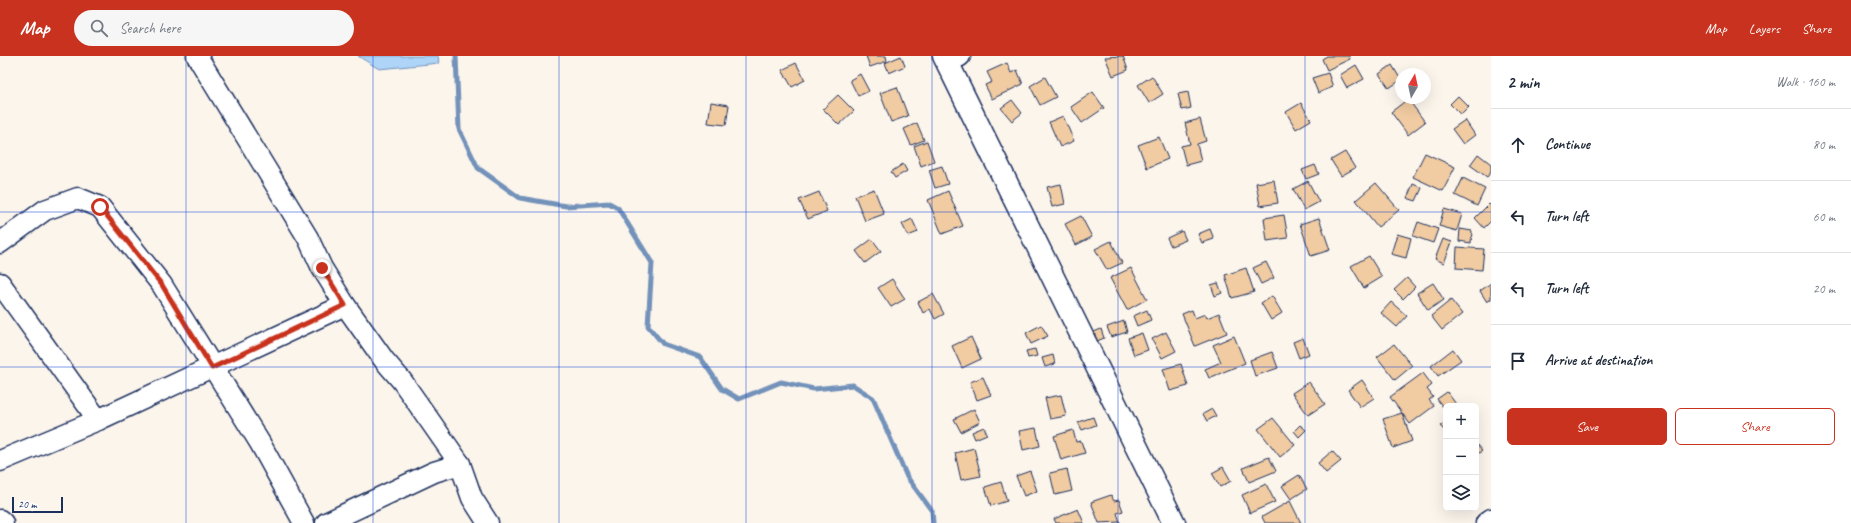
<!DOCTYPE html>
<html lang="en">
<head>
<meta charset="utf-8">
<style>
	:root { --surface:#fff; --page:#f6f6f7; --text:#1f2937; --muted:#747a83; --line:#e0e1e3; --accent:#c8321e }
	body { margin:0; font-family:Caveat,sans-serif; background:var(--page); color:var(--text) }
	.controls { position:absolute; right:12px; bottom:12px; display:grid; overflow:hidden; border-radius:6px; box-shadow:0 4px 16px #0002 }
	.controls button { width:36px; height:36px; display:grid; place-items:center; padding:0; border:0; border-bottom:1px solid var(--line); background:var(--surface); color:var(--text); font:20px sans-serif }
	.compass { position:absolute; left:1395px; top:12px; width:36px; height:36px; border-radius:50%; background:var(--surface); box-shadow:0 4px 16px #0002; rotate:9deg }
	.scale { position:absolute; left:12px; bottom:10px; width:51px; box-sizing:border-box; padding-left:4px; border:2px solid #1b2f5e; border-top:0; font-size:11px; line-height:14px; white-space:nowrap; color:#1b2f5e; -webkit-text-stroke:3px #fff; paint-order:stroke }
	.stop { position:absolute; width:12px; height:12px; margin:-9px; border:3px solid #c8321e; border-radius:50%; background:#fff }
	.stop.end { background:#c8321e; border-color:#fff; box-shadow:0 1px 4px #0008 }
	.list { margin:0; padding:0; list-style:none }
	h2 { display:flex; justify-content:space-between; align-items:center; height:52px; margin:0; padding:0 16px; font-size:17px }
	h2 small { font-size:13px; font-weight:400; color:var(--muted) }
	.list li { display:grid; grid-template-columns:26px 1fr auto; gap:12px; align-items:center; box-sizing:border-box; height:72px; padding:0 16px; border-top:1px solid var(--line) }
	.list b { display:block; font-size:15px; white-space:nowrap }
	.list em { font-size:13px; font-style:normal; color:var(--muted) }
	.actions { display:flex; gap:8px; padding:12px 16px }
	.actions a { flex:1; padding:9px 0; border:1px solid var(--accent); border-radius:6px; text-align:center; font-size:14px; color:var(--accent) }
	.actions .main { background:var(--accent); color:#fff }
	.icon { flex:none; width:22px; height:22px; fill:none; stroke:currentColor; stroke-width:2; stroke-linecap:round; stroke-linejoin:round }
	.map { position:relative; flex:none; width:1491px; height:467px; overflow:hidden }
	header { display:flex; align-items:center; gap:24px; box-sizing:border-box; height:56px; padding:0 20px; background:var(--accent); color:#fff }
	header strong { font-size:19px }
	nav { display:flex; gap:22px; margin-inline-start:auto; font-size:14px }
	.search { width:280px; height:36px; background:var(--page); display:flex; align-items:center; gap:10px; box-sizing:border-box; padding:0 14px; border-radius:22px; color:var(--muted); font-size:15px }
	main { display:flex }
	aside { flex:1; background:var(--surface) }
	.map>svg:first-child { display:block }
	.water { fill:#aed4f8; stroke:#7392ba }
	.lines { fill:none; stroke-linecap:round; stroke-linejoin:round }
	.stream { stroke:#7392ba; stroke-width:5 }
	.building { fill:#f1cba1; stroke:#1b2f5e }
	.street-casing { stroke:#1b2f5e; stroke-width:23 }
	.secondary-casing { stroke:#1b2f5e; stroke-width:25 }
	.street { stroke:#fff; stroke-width:20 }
	.secondary { stroke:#fff; stroke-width:22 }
	.route { stroke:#c8321e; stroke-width:5 }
	.grid { fill:none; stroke:#1d4ed8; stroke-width:1; stroke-opacity:0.55 }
</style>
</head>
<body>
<header>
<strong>Map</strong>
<div class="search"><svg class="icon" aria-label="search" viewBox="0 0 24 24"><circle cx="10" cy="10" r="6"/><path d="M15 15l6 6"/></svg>Search here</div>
<nav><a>Map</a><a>Layers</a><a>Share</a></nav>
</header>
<main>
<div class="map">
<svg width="1491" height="467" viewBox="0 0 1491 467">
	<rect width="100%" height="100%" fill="#fcf5ec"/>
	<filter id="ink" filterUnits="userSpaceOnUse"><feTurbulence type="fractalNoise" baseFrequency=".025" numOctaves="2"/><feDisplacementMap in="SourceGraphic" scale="8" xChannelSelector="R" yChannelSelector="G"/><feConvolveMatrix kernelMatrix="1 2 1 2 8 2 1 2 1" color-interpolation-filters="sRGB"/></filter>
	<g filter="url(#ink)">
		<polygon class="water" points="358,0 438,0 439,7 379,13"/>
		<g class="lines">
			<polyline class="stream" points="456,0 459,73 478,112 520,142 566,150 609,147 618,152 652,207 648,270 663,288 700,301 722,333 739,343 781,326 814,333 853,329 873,342 907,421 932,455 933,467"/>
		</g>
		<g class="building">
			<polygon points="866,0 886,0 887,5 870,11"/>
			<polygon points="901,0 905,10 889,17 885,7"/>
			<polygon points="1123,0 1128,14 1113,20 1105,1"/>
			<polygon points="1327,0 1349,0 1350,3 1327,14 1322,3"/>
			<polygon points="796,7 805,24 792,31 782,14"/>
			<polygon points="1007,7 1011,17 1017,14 1023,28 992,43 985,29 992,26 987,16"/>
			<polygon points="1356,9 1364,23 1347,32 1340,19"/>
			<polygon points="1392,9 1401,24 1389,32 1379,18"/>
			<polygon points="1328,17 1333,31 1318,37 1312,22"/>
			<polygon points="860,18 869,35 858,40 850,24"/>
			<polygon points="1152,20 1163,38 1149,47 1138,29"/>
			<polygon points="1045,21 1056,41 1040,49 1030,30"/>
			<polygon points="897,31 908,60 891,66 880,37"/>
			<polygon points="1093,36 1104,52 1082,67 1071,51"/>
			<polygon points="1188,36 1191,52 1182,54 1178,38"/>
			<polygon points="838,39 854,55 839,69 823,53"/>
			<polygon points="1458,40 1469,51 1461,59 1450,48"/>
			<polygon points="1408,43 1425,66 1408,79 1391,56"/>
			<polygon points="1012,44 1022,57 1012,65 1001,52"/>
			<polygon points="711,46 729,49 726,69 708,67"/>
			<polygon points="1301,47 1311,64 1296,73 1286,56"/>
			<polygon points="1063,60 1074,85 1060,91 1049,66"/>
			<polygon points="1200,63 1206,85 1197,88 1201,105 1186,109 1181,90 1190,88 1185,67"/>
			<polygon points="1465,64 1475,79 1463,88 1452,73"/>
			<polygon points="917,67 924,84 911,89 904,73"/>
			<polygon points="1159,81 1168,103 1147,112 1138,89"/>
			<polygon points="927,85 934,105 921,110 914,90"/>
			<polygon points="1345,96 1355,112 1341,120 1331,104"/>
			<polygon points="1425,97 1455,111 1443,135 1413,121"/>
			<polygon points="1478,98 1491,108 1491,116 1487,121 1470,109"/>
			<polygon points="903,108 907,115 895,122 891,116"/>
			<polygon points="1315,109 1319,118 1306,123 1302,114"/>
			<polygon points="942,110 948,128 935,132 929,114"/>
			<polygon points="1463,122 1485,133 1477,150 1455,139"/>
			<polygon points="1274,124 1278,147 1260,150 1256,127"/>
			<polygon points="1308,125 1319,146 1304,154 1293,133"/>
			<polygon points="1376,127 1399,154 1378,171 1356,144"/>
			<polygon points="1061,128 1065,148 1052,151 1047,131"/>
			<polygon points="1413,128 1422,132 1416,145 1407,142"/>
			<polygon points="874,133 884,158 865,165 855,140"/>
			<polygon points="948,135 963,170 942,178 928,144"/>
			<polygon points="819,136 827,155 808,163 799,144"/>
			<polygon points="1489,148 1491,150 1491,165 1484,172 1475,162"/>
			<polygon points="1444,153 1462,158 1457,175 1439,170"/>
			<polygon points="1284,159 1288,182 1267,185 1264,162"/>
			<polygon points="1081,160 1092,181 1076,189 1065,168"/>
			<polygon points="1319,162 1330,194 1311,200 1300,168"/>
			<polygon points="912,163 918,176 908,180 902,168"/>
			<polygon points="1418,166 1438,173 1433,187 1413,180"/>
			<polygon points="1210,173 1214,183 1202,187 1198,178"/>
			<polygon points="1460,173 1472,175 1471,187 1459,185"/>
			<polygon points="1182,175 1186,184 1171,190 1167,182"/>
			<polygon points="1397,178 1411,182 1406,202 1391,198"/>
			<polygon points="872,183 881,195 865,207 856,195"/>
			<polygon points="1443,183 1452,186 1444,207 1435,203"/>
			<polygon points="1111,185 1122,207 1107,214 1095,193"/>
			<polygon points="1457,191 1484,193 1482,214 1456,212"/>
			<polygon points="1369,200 1382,221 1364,232 1351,210"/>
			<polygon points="1266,206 1274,222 1261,228 1253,212"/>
			<polygon points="1131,212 1147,243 1127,254 1110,222"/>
			<polygon points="1246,212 1254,236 1232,242 1225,219"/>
			<polygon points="1407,222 1415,231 1403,243 1394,234"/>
			<polygon points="892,223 905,243 891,251 878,232"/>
			<polygon points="1218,227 1222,237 1215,240 1211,229"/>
			<polygon points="1433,227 1444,244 1428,254 1417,237"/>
			<polygon points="1491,227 1491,243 1487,246 1480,235"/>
			<polygon points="933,238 944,258 935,263 930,253 923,257 918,246"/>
			<polygon points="1272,240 1282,257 1271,264 1261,247"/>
			<polygon points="1451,244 1462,258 1442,274 1431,260"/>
			<polygon points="1391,246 1407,260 1397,271 1381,257"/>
			<polygon points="1147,254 1151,264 1137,270 1133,260"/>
			<polygon points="1192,254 1195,262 1205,258 1207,262 1219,257 1227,277 1195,290 1182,258"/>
			<polygon points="1124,265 1127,276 1111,281 1107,271"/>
			<polygon points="1041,269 1048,280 1031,288 1026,277"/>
			<polygon points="1101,273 1104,282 1097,285 1094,276"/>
			<polygon points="1166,276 1176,295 1162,302 1152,283"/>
			<polygon points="1142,277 1148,294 1134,299 1128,282"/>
			<polygon points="1234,280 1245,307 1209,322 1205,313 1221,306 1213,289"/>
			<polygon points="971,281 981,303 962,312 952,290"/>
			<polygon points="1303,282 1309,298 1299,302 1293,286"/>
			<polygon points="1394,288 1412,310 1395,324 1377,301"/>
			<polygon points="1035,293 1037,300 1028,302 1026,295"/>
			<polygon points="1453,293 1461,304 1438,320 1431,310"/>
			<polygon points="1272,296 1278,312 1255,320 1250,304"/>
			<polygon points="1053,299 1055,308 1045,311 1042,302"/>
			<polygon points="1181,308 1188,330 1170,335 1163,313"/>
			<polygon points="1423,317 1432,329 1427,333 1433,341 1429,344 1434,350 1410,368 1390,341"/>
			<polygon points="983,321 991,339 977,344 970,326"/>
			<polygon points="1362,324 1374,342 1360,351 1348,334"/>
			<polygon points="1309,326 1325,348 1308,359 1292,337"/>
			<polygon points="1447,336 1456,348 1453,350 1446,350 1446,355 1437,343"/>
			<polygon points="1061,339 1066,360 1050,363 1045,342"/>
			<polygon points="974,353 980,366 961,376 954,363"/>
			<polygon points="1212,353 1216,360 1207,365 1203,358"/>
			<polygon points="1402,357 1412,385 1393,392 1383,363"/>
			<polygon points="1093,361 1096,369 1082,374 1078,366"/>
			<polygon points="1273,362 1295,389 1280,401 1258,373"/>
			<polygon points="1446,366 1446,376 1440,370"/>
			<polygon points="1300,369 1306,374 1299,381 1294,375"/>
			<polygon points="984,371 987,378 975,383 972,376"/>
			<polygon points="1036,372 1040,390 1023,394 1019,375"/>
			<polygon points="1073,374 1076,386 1081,385 1085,397 1061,404 1054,380"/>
			<polygon points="1476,388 1482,395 1476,399"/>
			<polygon points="974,392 981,420 961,424 955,397"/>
			<polygon points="1332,395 1341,405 1326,417 1318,407"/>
			<polygon points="1269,401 1276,415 1249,426 1243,412"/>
			<polygon points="1223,411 1231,425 1220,431 1212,417"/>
			<polygon points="1067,413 1072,435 1055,439 1050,417"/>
			<polygon points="1030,415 1037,435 1024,440 1016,420"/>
			<polygon points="1299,419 1307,433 1291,443 1282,430"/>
			<polygon points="1001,426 1007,445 991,450 985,431"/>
			<polygon points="1266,428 1275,446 1250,457 1242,439"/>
			<polygon points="1111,439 1114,445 1119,444 1123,455 1117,457 1120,466 1099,467 1091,446"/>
			<polygon points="1290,445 1301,467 1265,467 1262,461"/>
			<polygon points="1078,453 1084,467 1056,467 1054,463"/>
		</g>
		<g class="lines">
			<g class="street-casing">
				<g id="street">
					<polyline points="197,0 308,182 322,212 345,249 384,304 402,325 460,408 472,442 488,467"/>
					<polyline points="947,7 960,0"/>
					<polyline points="0,187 45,154 78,142 100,151 162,229 260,387 304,467"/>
					<polyline points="0,227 98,364"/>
					<polyline points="0,405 98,364 345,249"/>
					<polyline points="0,464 3,467"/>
					<polyline points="326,467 434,416 460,408"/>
					<polyline points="1486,467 1491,463"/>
				</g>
			</g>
			<g class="secondary-casing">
				<polyline id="secondary" points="944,0 1174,467"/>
			</g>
			<use href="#street" class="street"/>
			<use href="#secondary" class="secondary"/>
		</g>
	</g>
	<g class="lines" filter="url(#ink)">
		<polyline class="route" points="100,151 162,229 212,312 345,249 322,212"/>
	</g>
	<path class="grid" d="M 186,0 L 186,467M 373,0 L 373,467M 559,0 L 559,467M 746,0 L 746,467M 932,0 L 932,467M 1118,0 L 1118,467M 1305,0 L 1305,467M 0,156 L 1491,156M 0,311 L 1491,311"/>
</svg>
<div class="controls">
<button>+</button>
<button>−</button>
<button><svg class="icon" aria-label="layers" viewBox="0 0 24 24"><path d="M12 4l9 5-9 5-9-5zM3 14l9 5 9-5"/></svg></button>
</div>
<svg class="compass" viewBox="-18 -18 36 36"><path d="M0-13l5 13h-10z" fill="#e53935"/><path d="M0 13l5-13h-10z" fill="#747a83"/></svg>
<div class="scale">20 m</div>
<div class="stop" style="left:100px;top:151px"></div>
<div class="stop end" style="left:322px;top:212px"></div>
</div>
<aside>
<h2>2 min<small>Walk · 160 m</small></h2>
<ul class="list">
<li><svg class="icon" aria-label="ahead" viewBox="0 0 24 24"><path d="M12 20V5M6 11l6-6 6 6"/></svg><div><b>Continue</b></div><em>80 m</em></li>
<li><svg class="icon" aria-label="left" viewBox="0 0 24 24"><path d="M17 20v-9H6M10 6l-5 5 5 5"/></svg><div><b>Turn left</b></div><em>60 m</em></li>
<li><svg class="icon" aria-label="left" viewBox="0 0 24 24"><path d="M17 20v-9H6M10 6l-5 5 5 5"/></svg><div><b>Turn left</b></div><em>20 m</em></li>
<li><svg class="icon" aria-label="arrive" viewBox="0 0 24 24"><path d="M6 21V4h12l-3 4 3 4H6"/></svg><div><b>Arrive at destination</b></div></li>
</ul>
<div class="actions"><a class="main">Save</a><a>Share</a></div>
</aside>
</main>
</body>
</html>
